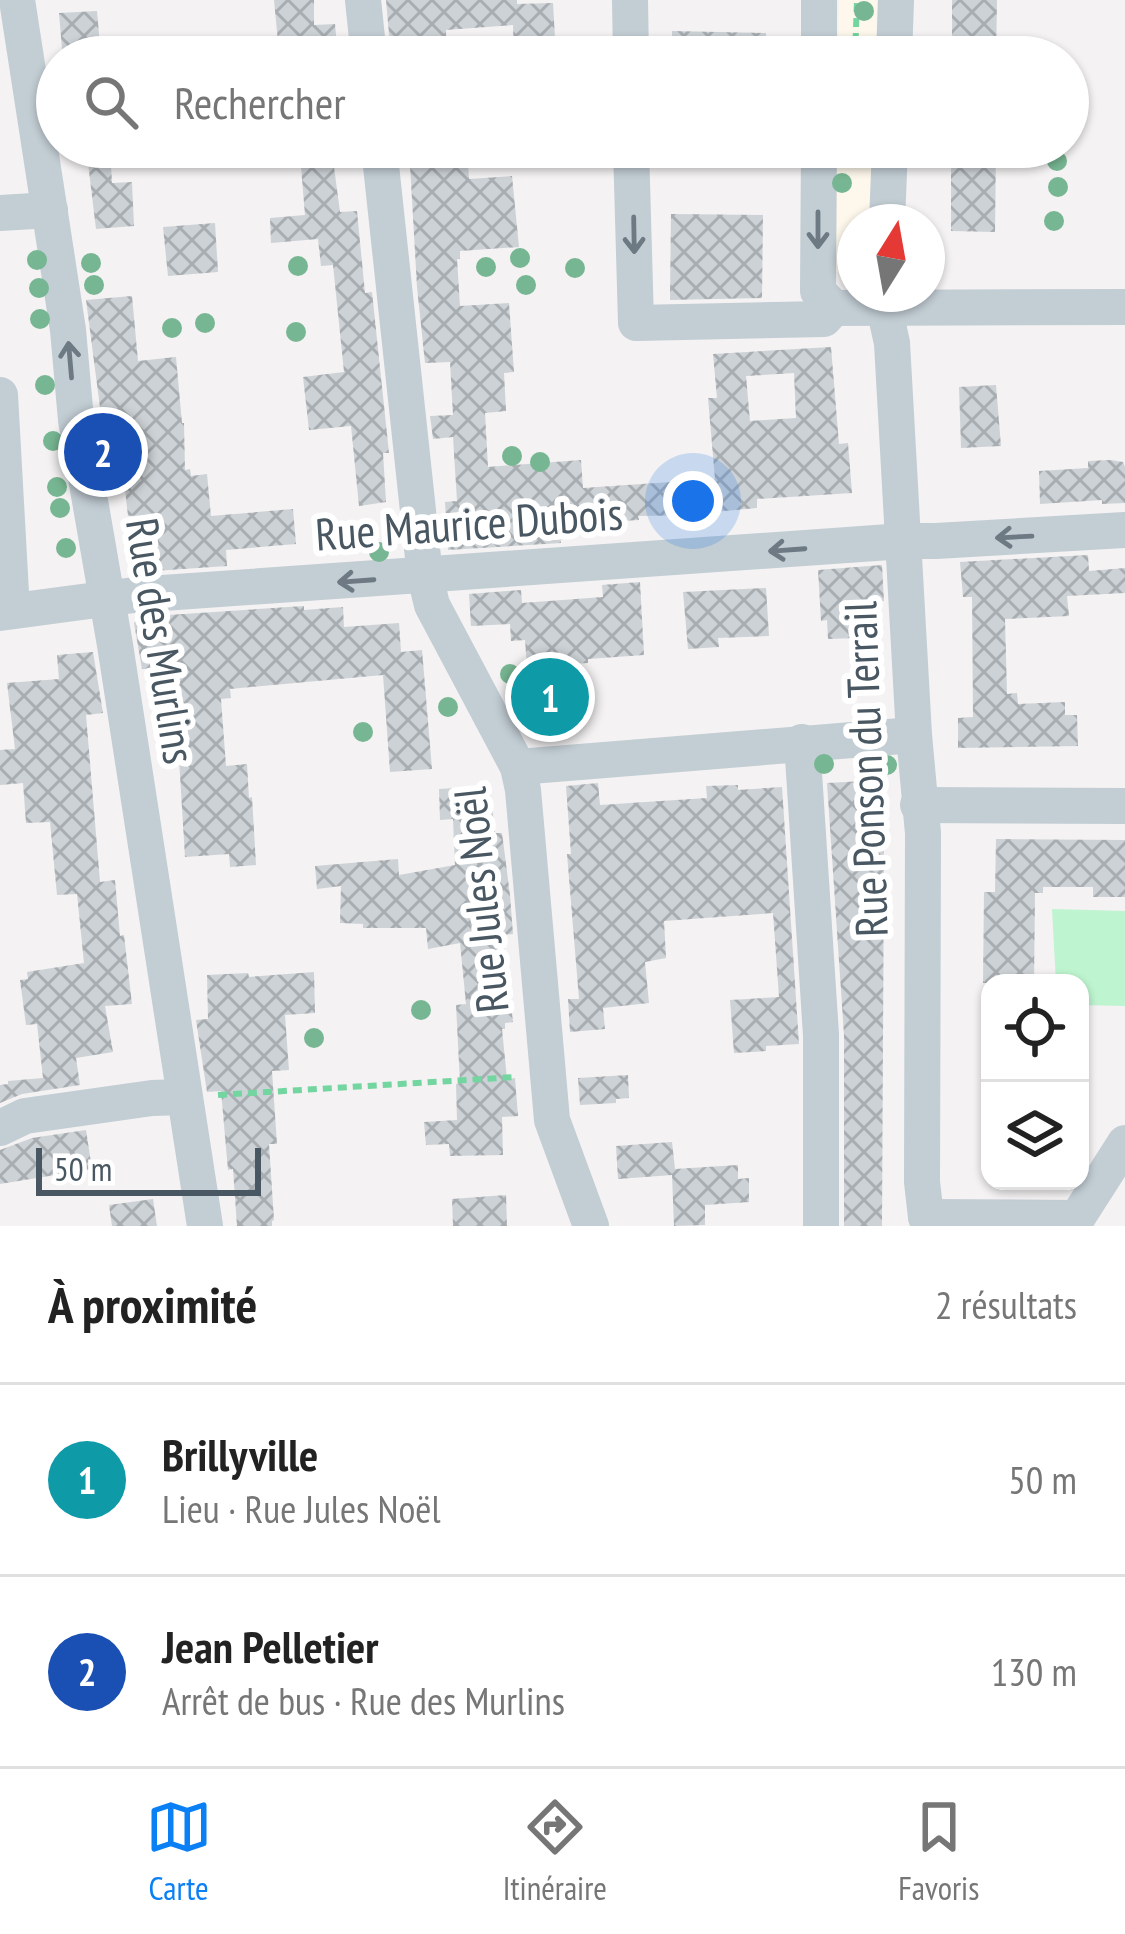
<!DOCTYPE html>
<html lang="fr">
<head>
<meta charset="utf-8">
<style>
	:root { --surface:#fff; --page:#f6f6f6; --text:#222; --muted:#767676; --line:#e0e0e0; --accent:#0b80f5 }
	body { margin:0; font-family:"PT Sans Narrow",sans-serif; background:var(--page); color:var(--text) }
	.controls { position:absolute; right:36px; bottom:36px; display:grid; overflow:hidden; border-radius:24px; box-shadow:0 3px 9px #0004 }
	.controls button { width:108px; height:108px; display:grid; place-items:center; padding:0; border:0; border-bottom:3px solid var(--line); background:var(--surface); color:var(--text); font:60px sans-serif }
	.compass { position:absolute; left:837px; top:204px; width:108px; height:108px; border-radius:50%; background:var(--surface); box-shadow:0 3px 9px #0004; rotate:11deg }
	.scale { position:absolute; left:36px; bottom:30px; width:225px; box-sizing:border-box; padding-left:12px; border:6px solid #485761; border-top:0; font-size:33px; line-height:42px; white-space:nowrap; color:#485761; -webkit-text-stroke:9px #fff; paint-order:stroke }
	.you { position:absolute; left:693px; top:501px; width:42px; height:42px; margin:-30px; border:9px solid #fff; border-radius:50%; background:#1a73e8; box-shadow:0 0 0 18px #1a73e833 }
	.badge { display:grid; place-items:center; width:78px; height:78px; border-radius:50%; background:var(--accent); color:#fff; font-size:39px; font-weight:700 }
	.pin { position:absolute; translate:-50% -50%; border:6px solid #fff; box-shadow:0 3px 12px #0006 }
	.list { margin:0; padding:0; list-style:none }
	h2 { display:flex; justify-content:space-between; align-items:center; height:156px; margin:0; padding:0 48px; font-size:51px }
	h2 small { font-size:39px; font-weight:400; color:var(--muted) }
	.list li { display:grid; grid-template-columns:78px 1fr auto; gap:36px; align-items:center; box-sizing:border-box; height:192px; padding:0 48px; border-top:3px solid var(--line) }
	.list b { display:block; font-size:45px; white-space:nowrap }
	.list p { margin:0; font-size:39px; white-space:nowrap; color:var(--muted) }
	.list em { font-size:39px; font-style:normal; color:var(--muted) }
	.icon { flex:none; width:66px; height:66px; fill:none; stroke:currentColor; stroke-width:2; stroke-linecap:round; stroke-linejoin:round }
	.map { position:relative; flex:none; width:1125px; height:1226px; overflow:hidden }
	.search { position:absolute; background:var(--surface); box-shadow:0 3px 9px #0004; left:36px; right:36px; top:36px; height:132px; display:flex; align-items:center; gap:30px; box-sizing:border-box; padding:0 42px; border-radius:66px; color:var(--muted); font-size:45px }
	.sheet { height:540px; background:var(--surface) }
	nav { display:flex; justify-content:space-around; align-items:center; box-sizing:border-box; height:168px; border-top:3px solid var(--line); background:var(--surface); font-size:33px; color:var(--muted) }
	nav a { display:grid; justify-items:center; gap:6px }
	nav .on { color:var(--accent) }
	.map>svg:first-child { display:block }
	.commercial { fill:#fef8ec }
	.park { fill:#bef4d0 }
	.building { fill:url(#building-cross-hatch); fill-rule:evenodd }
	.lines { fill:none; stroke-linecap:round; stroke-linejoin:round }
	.path { stroke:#73d59f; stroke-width:6; stroke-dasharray:9 6; stroke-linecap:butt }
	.minor { stroke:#c2cdd4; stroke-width:36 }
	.tree { fill:#77b692 }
	.oneway { stroke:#6d7a84 }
	.labels { text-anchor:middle; stroke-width:12; stroke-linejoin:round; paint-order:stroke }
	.street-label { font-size:45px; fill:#485761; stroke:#fff }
</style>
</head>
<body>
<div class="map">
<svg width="1125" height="1226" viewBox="0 0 1125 1226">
	<defs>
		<pattern id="building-cross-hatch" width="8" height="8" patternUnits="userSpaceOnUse" patternTransform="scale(3)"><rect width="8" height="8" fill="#cdd2d6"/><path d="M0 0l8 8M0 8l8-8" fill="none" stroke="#a8adb1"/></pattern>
	</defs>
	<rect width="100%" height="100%" fill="#f4f2f2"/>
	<g class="commercial">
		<polygon points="839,0 877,0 876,57 838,57"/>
		<polygon points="837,147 874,147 873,222 855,222 855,273 835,272"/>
	</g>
	<polygon class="park" points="1052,909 1125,911 1125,1006 1080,1005 1080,983 1056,983"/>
	<g class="building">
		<polygon points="274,0 314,0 314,25 335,24 338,57 312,57 310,39 278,42"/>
		<polygon points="386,0 517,0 517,4 553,3 556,57 514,57 513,25 446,30 446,36 428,38 430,57 391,57"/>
		<polygon points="952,0 997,0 996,57 952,57"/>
		<polygon points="97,11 100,46 62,49 59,13"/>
		<polygon points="672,31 766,33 766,57 672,57"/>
		<polygon points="86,147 110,147 112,183 132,182 134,226 96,229"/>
		<path d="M 409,147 L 467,147 L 469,179 L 512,176 L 519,247 L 460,251 L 460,259 L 457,259 L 460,306 L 509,303 L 514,372 L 504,373 L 506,411 L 485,413 L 488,467 L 581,460 L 583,488 L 715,479 L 708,398 L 717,398 L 713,354 L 831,347 L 839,444 L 848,443 L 852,493 L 757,499 L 757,508 L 714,512 L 714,515 L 638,516 L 639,520 L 559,525 L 561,543 L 448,550 L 445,502 L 457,501 L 453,437 L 433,439 L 430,416 L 453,415 L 450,362 L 425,363 L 417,287 ZM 794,373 L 796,418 L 750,421 L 746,376 Z"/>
		<polygon points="951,147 996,147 995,232 951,231"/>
		<polygon points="332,152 340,212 357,211 365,293 372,292 389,453 383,453 386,502 359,506 351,426 309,430 303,377 344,372 333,265 321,266 318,239 271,243 270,218 305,215 300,155"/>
		<polygon points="671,214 763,215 762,298 670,300"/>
		<polygon points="215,223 218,272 168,276 163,227"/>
		<polygon points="132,296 138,361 176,357 182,423 184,423 185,470 190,469 191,476 207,474 211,516 293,509 296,544 226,550 227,566 154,571 150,515 128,516 119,436 104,438 86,300"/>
		<polygon points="996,385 1001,446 961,448 959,387"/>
		<polygon points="1111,460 1123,462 1125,467 1125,503 1102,504 1102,500 1040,504 1039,471 1088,468 1088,461"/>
		<polygon points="1088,555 1089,571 1125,568 1125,593 1067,596 1069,616 1005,619 1007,694 1017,693 1018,704 1065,702 1065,715 1077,715 1078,746 958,748 958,718 973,717 972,597 963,597 960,562"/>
		<polygon points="882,565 884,601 858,602 857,638 828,639 827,620 821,621 818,570"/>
		<polygon points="640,582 644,655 588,659 588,663 569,664 572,716 531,720 525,640 511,641 510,624 471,626 469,594 521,590 522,603 603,597 602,585"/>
		<polygon points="766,588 769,636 718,638 719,647 688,649 683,592"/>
		<polygon points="304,606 304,610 343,607 344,627 399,623 401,652 422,650 432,769 390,772 383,675 230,689 231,698 221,699 226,766 247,764 249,798 252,797 256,865 230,867 229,854 185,857 179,759 168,760 160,668 142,669 134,623 138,617"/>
		<polygon points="93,652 103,713 86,715 100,882 115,880 120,936 124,935 132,1004 105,1006 113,1052 76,1058 80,1085 22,1094 0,1103 0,1085 8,1084 8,1081 43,1078 37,1024 26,1025 20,980 28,979 27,972 84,963 77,894 57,895 50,822 26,823 23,783 0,785 0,750 15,749 7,683 59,679 57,655"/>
		<polygon points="881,780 884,849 882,1226 844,1226 844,1035 827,783"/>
		<polygon points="598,783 600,805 707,798 706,786 738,785 738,790 782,787 799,1044 766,1046 766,1051 734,1053 730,1000 779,997 773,913 664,921 666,958 645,962 649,1003 603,1008 605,1029 570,1032 568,999 579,999 567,854 571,854 566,786"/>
		<polygon points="490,786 495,833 502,833 510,895 513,934 503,935 513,1022 505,1023 505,1029 502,1029 507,1079 515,1078 518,1116 502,1117 503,1155 450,1156 449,1144 426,1145 424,1122 457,1120 456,1084 460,1083 456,1005 466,1004 460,943 428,949 426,928 363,928 363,924 340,923 341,886 317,889 315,866 398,859 399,875 455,865 453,819 440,820 439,789"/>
		<polygon points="996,839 1125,840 1125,897 1093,897 1093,887 1043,887 1043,893 1035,893 1034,983 983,983 984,892 995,892"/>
		<polygon points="314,972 315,1013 285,1015 289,1070 272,1071 277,1144 269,1144 274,1220 272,1221 272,1226 237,1226 233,1169 228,1170 221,1091 207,1092 196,1020 208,1019 207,975 248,973 249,977"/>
		<polygon points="628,1075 629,1098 616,1099 616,1103 580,1105 578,1078"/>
		<polygon points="86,1130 92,1169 0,1184 0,1150 32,1138"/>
		<polygon points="672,1142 675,1169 738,1165 738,1179 749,1178 749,1202 705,1205 705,1225 674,1226 672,1175 618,1179 616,1146"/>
		<polygon points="506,1195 507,1226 453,1226 452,1199"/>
		<polygon points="153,1199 157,1226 112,1226 109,1205"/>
	</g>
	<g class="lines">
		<g class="path">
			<polyline points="855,57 857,0"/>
			<polyline points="218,1095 516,1077"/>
		</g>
		<g class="minor">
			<polyline points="17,0 68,330 76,420 115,645 205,1226"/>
			<polyline points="363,0 369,57"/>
			<polyline points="630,0 631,57"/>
			<polyline points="819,57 819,0"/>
			<polyline points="894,57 896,0"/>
			<polyline points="379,147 425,576 432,605 518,767 523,790 552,1120 591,1226"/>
			<polyline points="631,147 636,323 824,319 834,308 1125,307"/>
			<polyline points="819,147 818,291 834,308"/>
			<polyline points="0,213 50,210"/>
			<polyline points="887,222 890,147"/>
			<polyline points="884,294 884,307 892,343 914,735 923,833 922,1182 926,1217 931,1226"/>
			<polyline points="0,395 12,611"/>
			<polyline points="0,613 134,595 904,541 936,541 1125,530"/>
			<polyline points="802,742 821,1035 821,1226"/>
			<polyline points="518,767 914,735"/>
			<polyline points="918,805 1125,806"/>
			<polyline points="0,1128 25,1116 152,1098 184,1097"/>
			<polyline points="926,1217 1077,1218"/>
			<polyline points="1072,1226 1125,1143"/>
		</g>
	</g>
	<g class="tree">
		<circle cx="864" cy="11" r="10"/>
		<circle cx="1057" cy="161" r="10"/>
		<circle cx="842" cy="183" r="10"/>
		<circle cx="1058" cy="187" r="10"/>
		<circle cx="1054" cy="221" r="10"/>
		<circle cx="520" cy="258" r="10"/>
		<circle cx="37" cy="260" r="10"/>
		<circle cx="91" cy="263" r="10"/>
		<circle cx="298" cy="266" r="10"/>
		<circle cx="486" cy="267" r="10"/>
		<circle cx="575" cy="268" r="10"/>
		<circle cx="94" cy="285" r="10"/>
		<circle cx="526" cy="285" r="10"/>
		<circle cx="39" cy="288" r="10"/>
		<circle cx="40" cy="319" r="10"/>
		<circle cx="205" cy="323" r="10"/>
		<circle cx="172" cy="328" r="10"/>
		<circle cx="296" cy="332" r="10"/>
		<circle cx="45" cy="385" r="10"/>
		<circle cx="53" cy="441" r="10"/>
		<circle cx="512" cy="456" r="10"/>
		<circle cx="540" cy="462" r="10"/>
		<circle cx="57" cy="487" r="10"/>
		<circle cx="60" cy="508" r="10"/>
		<circle cx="66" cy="548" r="10"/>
		<circle cx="379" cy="552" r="10"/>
		<circle cx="510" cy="674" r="10"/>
		<circle cx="448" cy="707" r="10"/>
		<circle cx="363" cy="732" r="10"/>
		<circle cx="824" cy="764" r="10"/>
		<circle cx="887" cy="765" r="10"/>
		<circle cx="421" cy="1010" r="10"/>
		<circle cx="314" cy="1038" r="10"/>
	</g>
	<defs><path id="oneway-shaft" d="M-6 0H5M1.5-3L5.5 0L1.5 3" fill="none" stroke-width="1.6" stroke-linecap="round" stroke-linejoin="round" transform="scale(3)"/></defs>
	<g class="oneway">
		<use href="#oneway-shaft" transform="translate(818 230) rotate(90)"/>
		<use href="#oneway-shaft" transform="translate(634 235) rotate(89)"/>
		<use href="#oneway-shaft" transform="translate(70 360) rotate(-95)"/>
		<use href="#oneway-shaft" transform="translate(1014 537) rotate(177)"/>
		<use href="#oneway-shaft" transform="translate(787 550) rotate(176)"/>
		<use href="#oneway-shaft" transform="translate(356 581) rotate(176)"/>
	</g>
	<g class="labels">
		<g class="street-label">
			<text transform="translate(469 524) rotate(-4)" y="16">Rue Maurice Dubois</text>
			<text transform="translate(161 641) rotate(81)" y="16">Rue des Murlins</text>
			<text transform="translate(866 769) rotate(-92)" y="16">Rue Ponson du Terrail</text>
			<text transform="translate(481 900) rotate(-96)" y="16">Rue Jules Noël</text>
		</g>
	</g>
</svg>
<div class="controls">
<button><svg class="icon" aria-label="locate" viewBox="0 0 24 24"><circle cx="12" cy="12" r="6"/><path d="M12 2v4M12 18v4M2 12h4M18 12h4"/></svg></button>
<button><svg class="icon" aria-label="layers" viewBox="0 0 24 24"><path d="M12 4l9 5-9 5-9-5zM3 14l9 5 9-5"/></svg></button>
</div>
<svg class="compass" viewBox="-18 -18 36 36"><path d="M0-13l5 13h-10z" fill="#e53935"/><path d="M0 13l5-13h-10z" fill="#767676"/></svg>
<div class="scale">50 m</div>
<div class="you"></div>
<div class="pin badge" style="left:550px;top:697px;background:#0f9aa8">1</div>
<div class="pin badge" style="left:103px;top:452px;background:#1a4fb4">2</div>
<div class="search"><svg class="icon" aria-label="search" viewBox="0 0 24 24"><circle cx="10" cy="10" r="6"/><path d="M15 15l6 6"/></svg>Rechercher</div>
</div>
<section class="sheet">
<h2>À proximité<small>2 résultats</small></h2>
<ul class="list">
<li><span class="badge" style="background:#0f9aa8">1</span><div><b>Brillyville</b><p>Lieu · Rue Jules Noël</p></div><em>50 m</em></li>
<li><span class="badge" style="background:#1a4fb4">2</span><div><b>Jean Pelletier</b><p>Arrêt de bus · Rue des Murlins</p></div><em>130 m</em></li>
</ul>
</section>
<nav>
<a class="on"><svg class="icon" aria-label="map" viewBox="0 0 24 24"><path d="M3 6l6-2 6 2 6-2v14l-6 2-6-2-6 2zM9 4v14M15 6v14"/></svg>Carte</a>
<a><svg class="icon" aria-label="directions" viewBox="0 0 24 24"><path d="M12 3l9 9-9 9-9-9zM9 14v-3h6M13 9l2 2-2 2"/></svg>Itinéraire</a>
<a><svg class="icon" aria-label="saved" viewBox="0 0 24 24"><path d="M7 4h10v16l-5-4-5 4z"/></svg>Favoris</a>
</nav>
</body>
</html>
